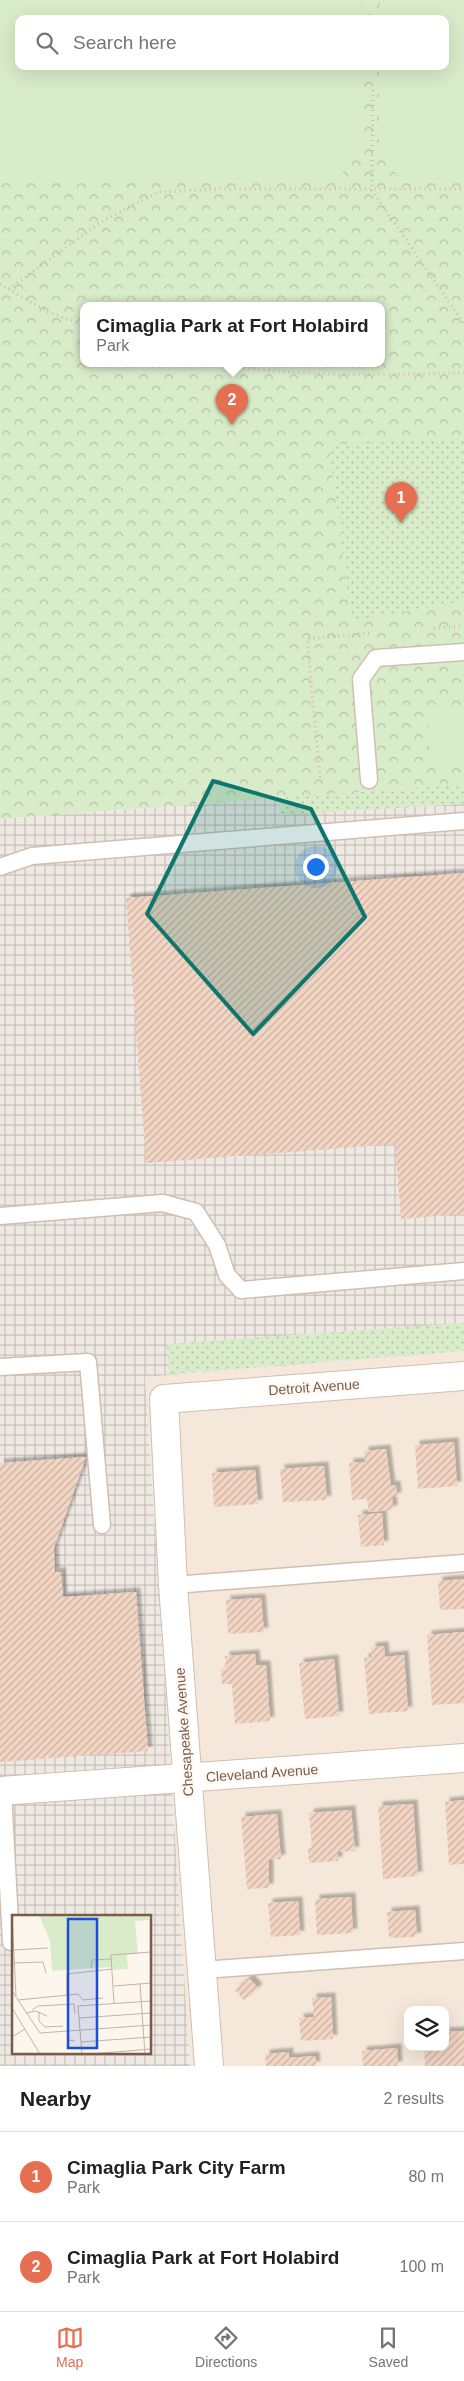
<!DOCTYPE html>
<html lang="en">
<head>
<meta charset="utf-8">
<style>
	:root { --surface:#fff; --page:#f2f2f2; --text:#202124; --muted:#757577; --line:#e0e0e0; --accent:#e76f51 }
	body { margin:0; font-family:Helvetica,sans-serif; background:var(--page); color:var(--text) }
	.controls { position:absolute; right:15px; bottom:15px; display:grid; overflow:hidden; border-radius:10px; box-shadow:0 5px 20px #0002 }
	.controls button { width:45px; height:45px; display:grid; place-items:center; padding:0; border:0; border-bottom:1px solid var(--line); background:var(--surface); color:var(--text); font:25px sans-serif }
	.you { position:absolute; left:315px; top:866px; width:18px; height:18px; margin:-12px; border:4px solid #fff; border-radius:50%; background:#1a73e8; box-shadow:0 0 0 8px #1a73e833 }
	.badge { display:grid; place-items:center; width:32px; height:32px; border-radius:50%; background:var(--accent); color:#fff; font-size:16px; font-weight:700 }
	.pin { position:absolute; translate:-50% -41px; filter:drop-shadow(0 1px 2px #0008) }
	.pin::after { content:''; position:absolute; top:26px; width:18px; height:15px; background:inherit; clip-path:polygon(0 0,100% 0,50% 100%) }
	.popup { position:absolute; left:80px; top:302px; width:305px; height:65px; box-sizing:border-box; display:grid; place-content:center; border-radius:10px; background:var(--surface); filter:drop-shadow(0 1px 4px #0005); font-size:16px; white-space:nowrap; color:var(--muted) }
	.popup b { font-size:19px; color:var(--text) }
	.popup::after { content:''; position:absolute; left:50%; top:100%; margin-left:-10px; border:10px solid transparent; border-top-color:var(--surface) }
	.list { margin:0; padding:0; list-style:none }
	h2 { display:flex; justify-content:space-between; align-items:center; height:65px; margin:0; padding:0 20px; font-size:21px }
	h2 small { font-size:16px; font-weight:400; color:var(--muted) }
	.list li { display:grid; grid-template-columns:32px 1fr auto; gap:15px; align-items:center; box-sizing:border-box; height:90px; padding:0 20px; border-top:1px solid var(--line) }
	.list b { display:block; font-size:19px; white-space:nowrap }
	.list p { margin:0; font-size:16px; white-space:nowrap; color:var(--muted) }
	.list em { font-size:16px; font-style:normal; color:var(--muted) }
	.icon { flex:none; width:28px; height:28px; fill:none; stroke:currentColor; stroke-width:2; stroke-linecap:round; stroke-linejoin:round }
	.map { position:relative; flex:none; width:464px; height:2066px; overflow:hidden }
	.search { position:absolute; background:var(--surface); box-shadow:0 5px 20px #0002; left:15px; right:15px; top:15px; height:55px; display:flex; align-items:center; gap:12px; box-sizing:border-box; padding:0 18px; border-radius:10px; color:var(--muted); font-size:19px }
	.sheet { height:245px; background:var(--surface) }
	nav { display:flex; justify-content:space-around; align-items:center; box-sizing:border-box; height:70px; border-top:1px solid var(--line); background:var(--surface); font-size:14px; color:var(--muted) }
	nav a { display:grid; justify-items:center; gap:2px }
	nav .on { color:var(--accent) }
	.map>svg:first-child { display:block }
	.residential { fill:#f5e8da; fill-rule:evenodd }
	.industrial { fill:url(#industrial-grid); fill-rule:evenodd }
	.park { fill:url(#park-crowns); fill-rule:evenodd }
	.garden { fill:url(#garden-dots) }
	.pitch { fill:#d8ecc9 }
	.building { fill:url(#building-hatch); filter:url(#shadow) }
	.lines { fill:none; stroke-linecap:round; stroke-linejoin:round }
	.service-casing { stroke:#d1beb0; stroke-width:19 }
	.minor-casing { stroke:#d1beb0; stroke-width:30 }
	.path { stroke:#d9b8a5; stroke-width:3; stroke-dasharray:1 4; stroke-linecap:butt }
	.service { stroke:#fff; stroke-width:16 }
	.minor { stroke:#fff; stroke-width:28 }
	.marked { fill:#0f766e; fill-opacity:0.2; stroke:#0f766e; stroke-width:4; stroke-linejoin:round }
	.labels { text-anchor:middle; stroke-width:5; stroke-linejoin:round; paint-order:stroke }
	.street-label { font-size:14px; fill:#7a5c4d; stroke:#fffaf3 }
	.inset-road { fill:none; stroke:#c5b3a7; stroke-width:1 }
	.view { fill:#1d4ed8; fill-opacity:0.15; stroke:#1d4ed8; stroke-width:2.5 }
	.inset-edge { fill:none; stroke:#7a5c4d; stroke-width:2.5 }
</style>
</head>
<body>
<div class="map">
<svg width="464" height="2066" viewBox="0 0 464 2066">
	<defs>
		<pattern id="industrial-grid" width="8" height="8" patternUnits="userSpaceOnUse" patternTransform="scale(1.25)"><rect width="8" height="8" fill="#efe9e4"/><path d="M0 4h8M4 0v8" fill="none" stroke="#c7c0bb"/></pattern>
		<pattern id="park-crowns" width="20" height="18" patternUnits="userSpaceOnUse" patternTransform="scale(1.25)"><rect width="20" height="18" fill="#d8ecc9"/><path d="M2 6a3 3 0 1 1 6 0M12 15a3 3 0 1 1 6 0" fill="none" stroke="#b4c2a5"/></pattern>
		<pattern id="garden-dots" width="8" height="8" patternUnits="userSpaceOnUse" patternTransform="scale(1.25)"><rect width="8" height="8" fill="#d8ecc9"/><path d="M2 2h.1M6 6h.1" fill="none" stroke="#b4c2a5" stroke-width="1.8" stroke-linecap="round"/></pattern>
		<pattern id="building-hatch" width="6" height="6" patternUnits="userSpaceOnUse" patternTransform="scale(1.25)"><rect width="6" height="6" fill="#f3d5c3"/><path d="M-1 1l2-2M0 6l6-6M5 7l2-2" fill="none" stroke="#cab0a1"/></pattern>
		<filter id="shadow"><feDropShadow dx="4.5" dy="-4.5" stdDeviation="1" flood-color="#0004"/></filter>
	</defs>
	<rect width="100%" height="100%" fill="#fdf6ec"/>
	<path class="residential" d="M 464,1351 L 464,2066 L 190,2066 L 145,1376 ZM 408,2010 L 445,2010 L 445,2047 L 408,2047 Z"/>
	<path class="industrial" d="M 464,784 L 464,1351 L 145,1377 L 190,2066 L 0,2066 L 0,819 ZM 14,1916 L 150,1916 L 150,2052 L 14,2052 Z"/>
	<path class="park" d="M 0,0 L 464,0 L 464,784 L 0,819 ZM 19,19 L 445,19 L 445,66 L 19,66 ZM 83,306 L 381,306 L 381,364 L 83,364 Z"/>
	<g class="garden">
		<polygon points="464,438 464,601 351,621 329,445"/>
		<polygon points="464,784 464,804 280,815 278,798"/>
		<polygon points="464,1323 464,1351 169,1374 167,1344"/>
	</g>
	<g class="pitch">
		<polygon points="0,0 360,0 360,19 19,19 19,66 362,66 364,147 336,181 0,176"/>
		<polygon points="380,0 464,0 464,181 403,183 379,150 379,66 445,66 445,19 380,19"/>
		<polygon points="464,705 464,763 431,765 427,708"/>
	</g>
	<g class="building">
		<polygon points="464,873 464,1214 401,1219 395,1144 146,1163 126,898"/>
		<polygon points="454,1442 457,1486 418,1489 415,1445"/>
		<polygon points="386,1449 391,1486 396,1485 397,1497 392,1497 393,1510 369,1512 367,1499 352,1500 349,1463 365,1462 364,1451"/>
		<polygon points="86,1457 54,1548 55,1572 61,1572 63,1597 136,1592 148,1751 0,1762 0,1463"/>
		<polygon points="324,1466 327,1500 283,1502 280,1469"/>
		<polygon points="255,1470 258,1504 214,1507 212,1473"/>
		<polygon points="382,1513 384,1545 361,1547 358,1515"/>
		<polygon points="464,1579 464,1609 440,1610 438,1581"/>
		<polygon points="261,1598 264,1632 228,1634 226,1600"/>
		<polygon points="464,1632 464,1703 432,1705 427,1635"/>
		<polygon points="384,1646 385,1657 404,1655 408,1711 369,1714 364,1658 372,1657 371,1647"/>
		<polygon points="255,1654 256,1665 266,1665 270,1721 235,1724 232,1684 222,1684 221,1669 226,1668 225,1656"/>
		<polygon points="334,1659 339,1716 305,1719 299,1663"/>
		<polygon points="464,1800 464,1864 449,1865 445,1802"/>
		<polygon points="413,1804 418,1876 383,1879 378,1806"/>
		<polygon points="351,1810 355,1851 338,1852 338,1861 309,1863 308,1848 312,1848 309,1813"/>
		<polygon points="277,1814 281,1859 269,1860 269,1888 247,1889 241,1817"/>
		<polygon points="351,1897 353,1933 317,1935 315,1899"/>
		<polygon points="298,1901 300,1935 271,1937 268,1903"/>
		<polygon points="415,1910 417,1937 389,1938 387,1912"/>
		<polygon points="249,1978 258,1988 244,2000 235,1990"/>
		<polygon points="331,1997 333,2039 301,2041 299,2018 314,2017 312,1998"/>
		<polygon points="464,2031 464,2066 425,2066 424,2047 445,2047 445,2032"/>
		<polygon points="397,2048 398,2066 363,2066 362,2051"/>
		<polygon points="289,2052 289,2058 315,2056 316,2066 266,2066 265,2054"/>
	</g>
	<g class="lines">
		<g class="service-casing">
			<g id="service">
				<polyline points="369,780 361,679 376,658 464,652"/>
				<polyline points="0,867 32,856 464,821"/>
				<polyline points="0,1216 163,1203 196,1212 217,1245 227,1275 241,1290 464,1271"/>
				<polyline points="0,1367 88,1362 102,1525"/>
				<polyline points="173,1585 464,1563"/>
				<polyline points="3,1791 11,1942 14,1943"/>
				<polyline points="203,1970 464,1951"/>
			</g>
		</g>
		<g class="minor-casing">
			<g id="minor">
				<polyline points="0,1791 464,1758"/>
				<polyline points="209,2066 173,1585 164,1399 464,1376"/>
			</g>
		</g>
		<g class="path">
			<polyline points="373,90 372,190 464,324"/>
			<polyline points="0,284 48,312 83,325"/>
			<polyline points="9,289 101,222 158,192 220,189 464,189"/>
			<path d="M 219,364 C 299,378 383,374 464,373"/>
			<polyline points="434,628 464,626"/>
			<polyline points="320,777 307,639 370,633"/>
		</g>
		<use href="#service" class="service"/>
		<use href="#minor" class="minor"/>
	</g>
	<path class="marked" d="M 213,781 L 311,809 L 365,917 L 253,1034 L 147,914 Z"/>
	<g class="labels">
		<g class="street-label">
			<text transform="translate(314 1387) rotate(-4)" y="5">Detroit Avenue</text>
			<text transform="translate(184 1732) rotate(-94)" y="5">Chesapeake Avenue</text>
			<text transform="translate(262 1773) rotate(-4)" y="5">Cleveland Avenue</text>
		</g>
	</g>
	<g transform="translate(12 1915)">
		<rect width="139" height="139" fill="#fdf6ec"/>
		<path d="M 27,0 L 137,0 L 137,5 L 123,6 L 126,39 L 115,40 L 116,54 L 102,55 L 98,52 L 40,56 L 38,26 Z" fill="#d8ecc9"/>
		<path d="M 57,0 L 78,0 L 79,13 L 53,15 ZM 80,0 L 102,0 L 106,15 L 81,15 Z" fill="#d8ecc9"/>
		<path class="inset-road" d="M 0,0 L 4,81M 0,35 L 36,33M 2,48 L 31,47 L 34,58M 79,53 L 80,45 L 100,44M 128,69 L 133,139M 102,71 L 139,68M 0,76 L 28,118 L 139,110M 55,80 L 55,59 L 100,54M 6,85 L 66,79 L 71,85 L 91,83M 102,89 L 99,40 L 139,37M 0,93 L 28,139M 20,95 L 26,91 L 62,89 L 63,99M 27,97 L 27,106 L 33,112 L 51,111M 14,98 L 24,96 L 35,101M 67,103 L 139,98M 56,116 L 57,125 L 63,126M 0,122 L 13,114M 69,127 L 139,122M 70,139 L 66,91 L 139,86M 79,139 L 139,134"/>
		<path class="view" d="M 56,4 L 85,4 L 85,133 L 56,133 Z"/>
		<rect width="139" height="139" class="inset-edge"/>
	</g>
</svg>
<div class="controls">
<button><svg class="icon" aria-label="layers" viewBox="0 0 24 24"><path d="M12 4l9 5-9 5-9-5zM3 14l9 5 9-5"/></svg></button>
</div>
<div class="you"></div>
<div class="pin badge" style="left:401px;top:523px">1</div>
<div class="pin badge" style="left:232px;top:425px">2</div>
<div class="popup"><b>Cimaglia Park at Fort Holabird</b>Park</div>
<div class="search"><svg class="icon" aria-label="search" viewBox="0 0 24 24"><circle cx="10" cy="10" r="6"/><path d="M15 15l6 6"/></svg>Search here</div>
</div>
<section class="sheet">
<h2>Nearby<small>2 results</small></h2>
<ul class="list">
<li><span class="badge">1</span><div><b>Cimaglia Park City Farm</b><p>Park</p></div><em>80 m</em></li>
<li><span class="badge">2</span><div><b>Cimaglia Park at Fort Holabird</b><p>Park</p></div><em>100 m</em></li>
</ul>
</section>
<nav>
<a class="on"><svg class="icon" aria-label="map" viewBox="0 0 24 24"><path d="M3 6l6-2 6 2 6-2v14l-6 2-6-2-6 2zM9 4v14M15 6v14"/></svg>Map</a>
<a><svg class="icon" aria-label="directions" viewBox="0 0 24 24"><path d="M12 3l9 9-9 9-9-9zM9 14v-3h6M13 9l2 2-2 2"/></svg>Directions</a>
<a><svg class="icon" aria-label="saved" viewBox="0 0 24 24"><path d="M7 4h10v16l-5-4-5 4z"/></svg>Saved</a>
</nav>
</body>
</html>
